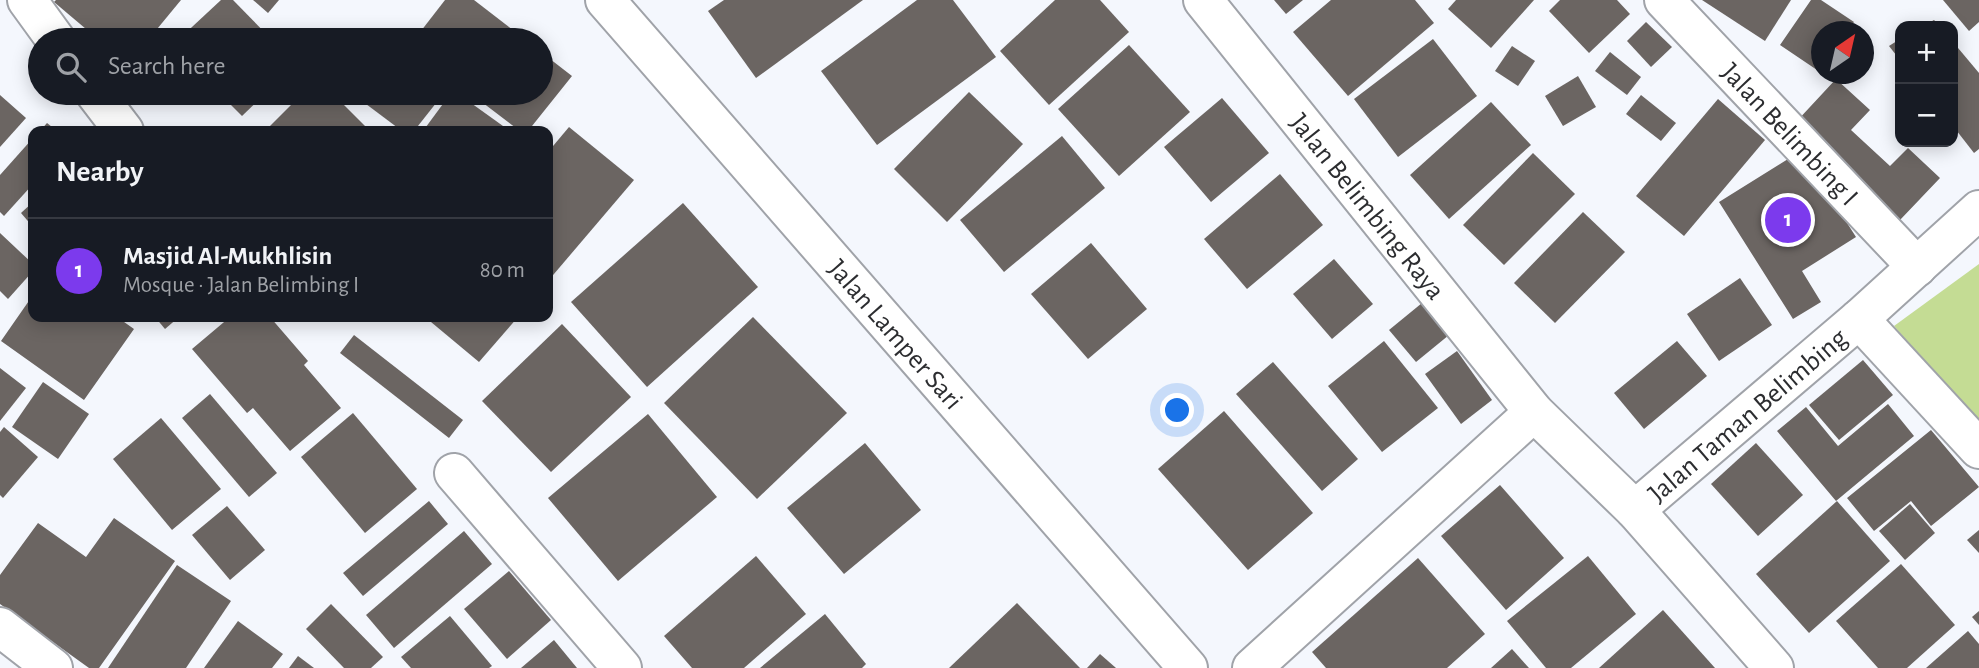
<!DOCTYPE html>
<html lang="en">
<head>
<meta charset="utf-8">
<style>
	:root { --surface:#171b24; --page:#242831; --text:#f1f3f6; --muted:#9ea1a6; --line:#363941; --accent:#7c3aed }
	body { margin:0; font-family:"Alegreya Sans",sans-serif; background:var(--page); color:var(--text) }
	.controls { position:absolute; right:21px; top:21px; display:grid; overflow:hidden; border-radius:14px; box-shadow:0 4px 18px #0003 }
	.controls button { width:63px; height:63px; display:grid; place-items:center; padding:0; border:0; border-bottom:2px solid var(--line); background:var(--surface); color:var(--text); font:35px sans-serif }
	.compass { position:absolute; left:1811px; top:21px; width:63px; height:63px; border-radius:50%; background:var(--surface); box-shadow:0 4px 18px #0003; rotate:34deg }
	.you { position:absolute; left:1178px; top:411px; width:24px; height:24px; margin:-18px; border:5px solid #fff; border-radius:50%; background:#1a73e8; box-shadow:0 0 0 10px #1a73e833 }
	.badge { display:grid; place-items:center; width:46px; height:46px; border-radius:50%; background:var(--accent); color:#fff; font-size:23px; font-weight:700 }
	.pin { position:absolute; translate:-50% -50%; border:4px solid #fff; box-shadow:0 2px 7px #0006 }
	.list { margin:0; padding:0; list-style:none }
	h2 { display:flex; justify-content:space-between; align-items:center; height:91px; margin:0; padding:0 28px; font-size:30px }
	h2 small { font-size:23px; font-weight:400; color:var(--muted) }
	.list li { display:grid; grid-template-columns:46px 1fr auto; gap:21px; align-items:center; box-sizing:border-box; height:105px; padding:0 28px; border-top:2px solid var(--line) }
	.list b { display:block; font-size:26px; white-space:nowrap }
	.list p { margin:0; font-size:23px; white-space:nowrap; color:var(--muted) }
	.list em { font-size:23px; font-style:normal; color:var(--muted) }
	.icon { flex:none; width:38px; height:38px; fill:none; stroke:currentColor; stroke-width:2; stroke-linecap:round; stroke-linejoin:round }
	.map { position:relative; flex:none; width:1979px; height:668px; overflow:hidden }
	.search { position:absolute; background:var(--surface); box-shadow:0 4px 18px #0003; left:28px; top:28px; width:525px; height:77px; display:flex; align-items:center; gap:18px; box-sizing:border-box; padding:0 24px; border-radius:38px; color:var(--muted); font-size:26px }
	.panel { position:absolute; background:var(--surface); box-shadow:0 4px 18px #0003; left:28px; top:126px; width:525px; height:196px; border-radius:14px }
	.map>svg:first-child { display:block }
	.green { fill:#c4dc94 }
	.building { fill:#6b6562 }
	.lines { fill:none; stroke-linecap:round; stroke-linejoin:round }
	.minor-casing { stroke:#a0a3a9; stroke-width:42 }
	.minor { stroke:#fff; stroke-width:38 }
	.labels { text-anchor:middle; stroke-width:7; stroke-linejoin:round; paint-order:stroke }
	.street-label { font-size:28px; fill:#2c2d30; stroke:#fff }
</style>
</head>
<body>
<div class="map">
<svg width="1979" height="668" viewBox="0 0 1979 668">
	<rect width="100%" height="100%" fill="#f4f7fd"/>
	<polygon class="green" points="1979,264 1979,425 1894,326"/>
	<g class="building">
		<polygon points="56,0 181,0 148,40 99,40 54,2"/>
		<polygon points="221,0 233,0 272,40 178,40"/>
		<polygon points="253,0 279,0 268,13"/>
		<polygon points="445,0 474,0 526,40 414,40"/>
		<polygon points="724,0 863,0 756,78 708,11"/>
		<polygon points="917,0 953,0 996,57 877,145 821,71"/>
		<polygon points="1055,0 1100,0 1129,32 1049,105 1000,51"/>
		<polygon points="1274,0 1303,0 1286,14"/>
		<polygon points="1331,0 1415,0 1434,23 1348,96 1293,32"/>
		<polygon points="1456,0 1534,0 1491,48 1448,9"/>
		<polygon points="1560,0 1617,0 1630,14 1589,53 1549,11"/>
		<polygon points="1702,0 1791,0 1765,41"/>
		<polygon points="1811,0 1821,0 1854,22 1847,32 1822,32 1820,72 1780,45"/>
		<polygon points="1943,0 1979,0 1979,22 1969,31"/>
		<polygon points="1934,20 1940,26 1923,26"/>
		<polygon points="1646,22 1672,47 1651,67 1627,41"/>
		<polygon points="1433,39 1477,96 1398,157 1354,99"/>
		<polygon points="1900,39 1900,60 1889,46"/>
		<polygon points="1953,42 1979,73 1979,149 1974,153 1953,126"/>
		<polygon points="1129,45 1190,112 1119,176 1058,109"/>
		<polygon points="1512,46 1535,61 1518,86 1495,71"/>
		<polygon points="541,52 572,76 528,131 520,131 470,93 541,93"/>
		<polygon points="1610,52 1641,77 1627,95 1595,71"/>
		<polygon points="1578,76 1596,107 1563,126 1545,96"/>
		<polygon points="1836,79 1870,110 1851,130 1890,166 1908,148 1940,178 1900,220 1796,122"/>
		<polygon points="969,92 1023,144 947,222 894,169"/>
		<polygon points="219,93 266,93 242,116"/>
		<polygon points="303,93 332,93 370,131 265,131"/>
		<polygon points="374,93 444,93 414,131 402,131 366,104"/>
		<polygon points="451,93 457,93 510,131 423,131"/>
		<polygon points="0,95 26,118 0,147"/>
		<polygon points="1641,95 1676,123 1661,141 1626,114"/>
		<polygon points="1222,98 1269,153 1211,202 1164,147"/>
		<polygon points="1718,99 1765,140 1684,236 1636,196"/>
		<polygon points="1491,102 1531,145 1449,219 1410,175"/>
		<polygon points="47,123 57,131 40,131"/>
		<polygon points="569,127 634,180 548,281 548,152"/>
		<polygon points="1062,136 1105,188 1004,272 960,220"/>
		<polygon points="33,138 33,184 4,216 0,212 0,175"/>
		<polygon points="1801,151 1856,237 1802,271 1821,302 1793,319 1719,202"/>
		<polygon points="1533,153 1575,194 1504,265 1463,225"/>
		<polygon points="1280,174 1323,225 1247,289 1204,239"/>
		<polygon points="33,202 33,227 21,213"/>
		<polygon points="683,203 758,287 647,387 571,302"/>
		<polygon points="1583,212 1625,252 1555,323 1514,283"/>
		<polygon points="0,233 33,264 33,271 8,299 0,291"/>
		<polygon points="1091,243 1147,309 1088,359 1031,294"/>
		<polygon points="1334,259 1373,304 1332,339 1293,294"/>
		<polygon points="1740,278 1772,325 1719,361 1687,314"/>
		<polygon points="33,295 33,317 117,317 134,329 84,400 1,341"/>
		<polygon points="1422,303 1449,335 1416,362 1389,330"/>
		<polygon points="155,317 179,317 165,329"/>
		<polygon points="230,317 270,317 308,361 304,365 341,408 290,451 253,408 247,413 192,349"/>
		<polygon points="425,317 518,317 479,362"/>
		<polygon points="753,317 847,413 757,499 664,403"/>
		<polygon points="562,324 631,397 551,472 482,401"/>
		<polygon points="354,335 463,420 449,438 340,353"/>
		<polygon points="1384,341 1438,408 1382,452 1328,386"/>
		<polygon points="1677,341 1707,376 1644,429 1614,393"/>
		<polygon points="1457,351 1492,400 1461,424 1425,374"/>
		<polygon points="1863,360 1893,395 1839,440 1809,405"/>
		<polygon points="1273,362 1358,459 1322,491 1236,394"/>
		<polygon points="0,368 26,388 0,421"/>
		<polygon points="43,382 89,414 58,459 12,427"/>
		<polygon points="210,394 277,473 249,497 182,418"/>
		<polygon points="1888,404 1914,436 1836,501 1777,431 1806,407 1838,446"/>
		<polygon points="1224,411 1313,513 1248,570 1158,469"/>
		<polygon points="353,413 417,489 365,533 301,457"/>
		<polygon points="648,414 717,497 618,581 548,498"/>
		<polygon points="161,418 221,489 172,530 113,459"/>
		<polygon points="4,427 38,457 3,498 0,495 0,432"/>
		<polygon points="1931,430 1979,487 1931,526 1911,501 1874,531 1847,498"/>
		<polygon points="865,443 921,510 844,574 787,508"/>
		<polygon points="1756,443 1803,495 1758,536 1711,484"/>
		<polygon points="1500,485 1564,558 1506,610 1441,536"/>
		<polygon points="429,501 448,524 363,596 343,573"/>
		<polygon points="1837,501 1890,561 1809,633 1756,574"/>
		<polygon points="1910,504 1935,533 1905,560 1879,531"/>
		<polygon points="227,506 265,550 230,580 192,535"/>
		<polygon points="114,518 175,561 99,668 89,668 0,604 0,575 38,523 86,557"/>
		<polygon points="1979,530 1979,553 1967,540"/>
		<polygon points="464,531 492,564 394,648 366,615"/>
		<polygon points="756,556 806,614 744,668 692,668 664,636"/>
		<polygon points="1588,556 1636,614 1571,668 1546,668 1507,621"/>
		<polygon points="1418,558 1485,634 1447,668 1326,668 1312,652"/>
		<polygon points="1901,564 1955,625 1907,668 1878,668 1836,621"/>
		<polygon points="177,565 231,601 186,668 108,668"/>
		<polygon points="509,571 551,620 507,659 464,609"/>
		<polygon points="1017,603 1080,668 949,668"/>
		<polygon points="331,604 383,657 371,668 344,668 306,629"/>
		<polygon points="1663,610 1715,668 1599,668"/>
		<polygon points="1979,611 1979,625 1972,617"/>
		<polygon points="825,614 866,664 862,668 760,668"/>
		<polygon points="450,616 492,666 489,668 411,668 401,657"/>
		<polygon points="238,621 283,654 272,668 204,668"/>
		<polygon points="1968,631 1979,644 1979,668 1926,668"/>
		<polygon points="554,640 577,668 521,668"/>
		<polygon points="1512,649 1529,668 1491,668"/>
		<polygon points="1100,654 1116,668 1087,668"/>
		<polygon points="298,656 314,668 289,668"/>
	</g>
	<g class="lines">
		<g class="minor-casing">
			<g id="minor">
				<polyline points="27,0 56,40"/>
				<path id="s1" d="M 605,0 L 1188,668"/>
				<path id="s2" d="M 1203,0 L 1534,412 L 1635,510 L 1774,668"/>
				<path id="s3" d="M 1664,0 L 1917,267"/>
				<polyline points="95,93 124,131"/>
				<polyline points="1859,319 1979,449"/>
				<polyline points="454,473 622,668"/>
				<path id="s4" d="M 1635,510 L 1859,319 L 1979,210"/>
				<polyline points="0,627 53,668"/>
				<polyline points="1252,668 1534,412"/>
			</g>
		</g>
		<use href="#minor" class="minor"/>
	</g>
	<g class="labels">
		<g class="street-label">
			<text dy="10" stroke="none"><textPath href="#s3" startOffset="184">Jalan Belimbing I</textPath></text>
			<text dy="10" stroke="none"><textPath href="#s2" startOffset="264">Jalan Belimbing Raya</textPath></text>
			<text dy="10" stroke="none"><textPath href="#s1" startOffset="443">Jalan Lamper Sari</textPath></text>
			<text dy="10" stroke="none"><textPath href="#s4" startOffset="147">Jalan Taman Belimbing</textPath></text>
		</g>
	</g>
</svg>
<div class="controls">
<button>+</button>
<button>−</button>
</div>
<svg class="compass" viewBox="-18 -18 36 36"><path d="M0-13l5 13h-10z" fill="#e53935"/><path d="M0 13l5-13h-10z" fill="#9ea1a6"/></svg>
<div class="you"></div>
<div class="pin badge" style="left:1788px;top:220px">1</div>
<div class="search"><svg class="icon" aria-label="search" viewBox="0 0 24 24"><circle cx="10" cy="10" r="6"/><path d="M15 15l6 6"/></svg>Search here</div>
<section class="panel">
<h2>Nearby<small></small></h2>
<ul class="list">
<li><span class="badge">1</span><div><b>Masjid Al-Mukhlisin</b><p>Mosque · Jalan Belimbing I</p></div><em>80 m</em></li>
</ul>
</section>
</div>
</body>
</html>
